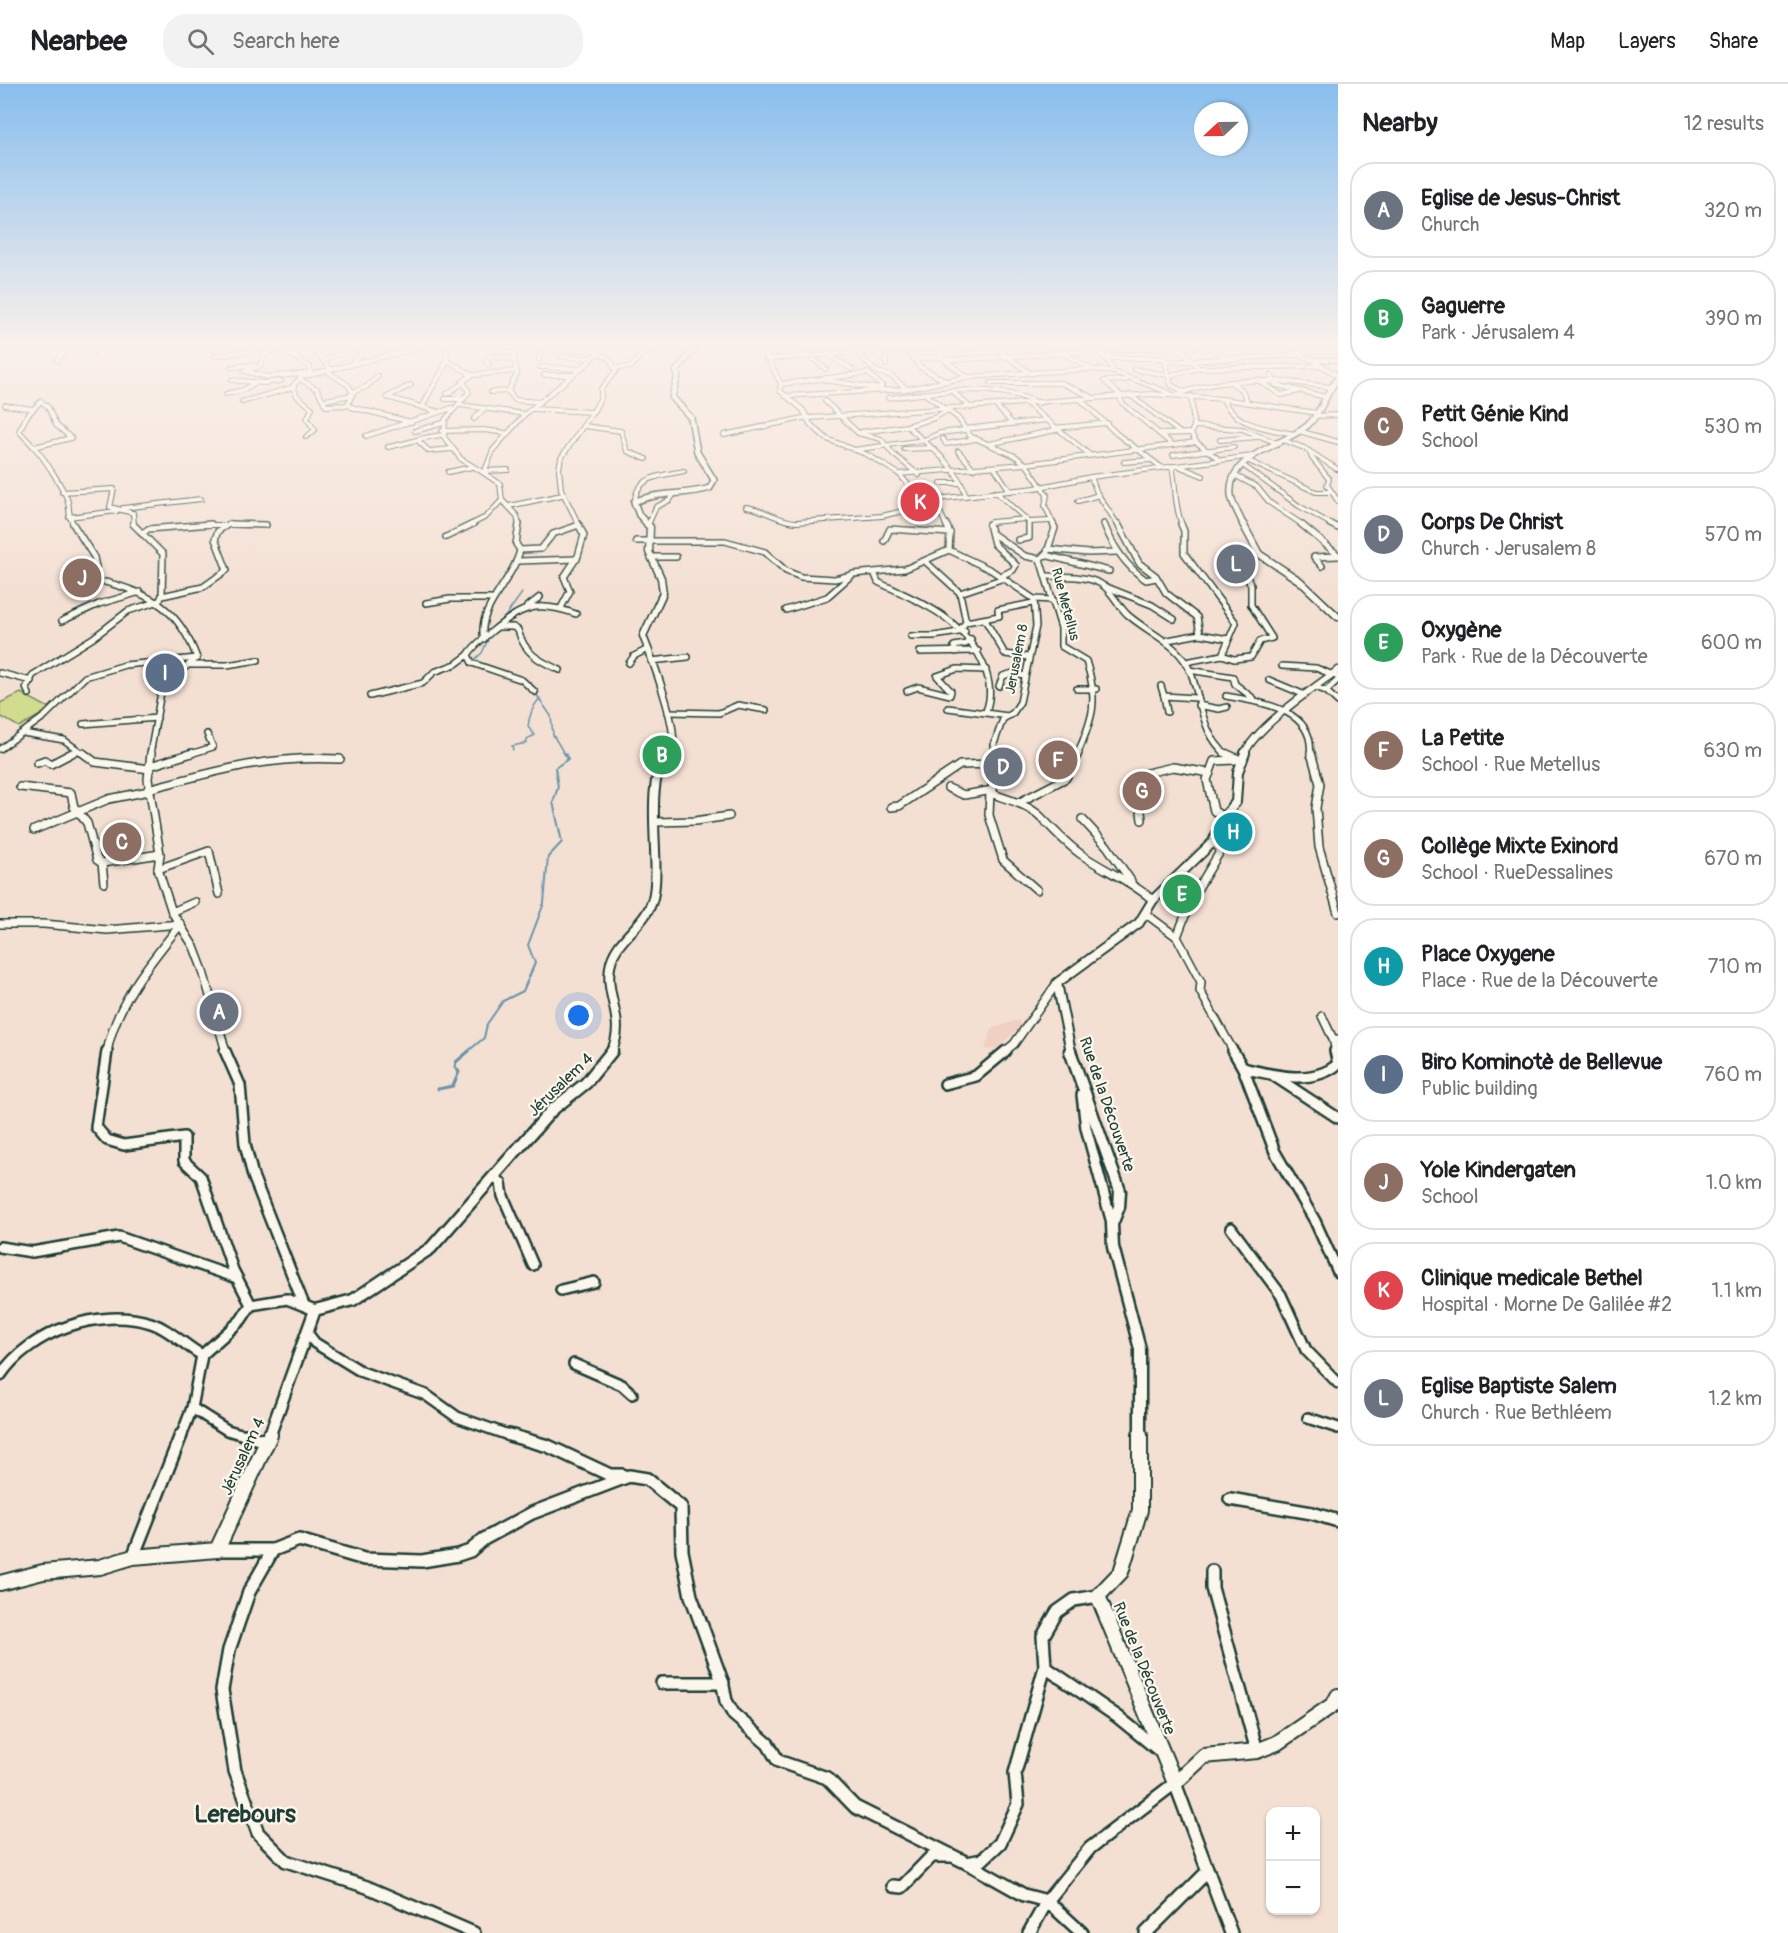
<!DOCTYPE html>
<html lang="en">
<head>
<meta charset="utf-8">
<style>
	:root { --surface:#fff; --page:#f2f2f2; --text:#202124; --muted:#757577; --line:#e0e0e0; --accent:#c8321e }
	body { margin:0; font-family:Pangolin,sans-serif; background:var(--page); color:var(--text) }
	.controls { position:absolute; right:18px; bottom:18px; display:grid; overflow:hidden; border-radius:12px; box-shadow:0 2px 4px #0004 }
	.controls button { width:54px; height:54px; display:grid; place-items:center; padding:0; border:0; border-bottom:2px solid var(--line); background:var(--surface); color:var(--text); font:30px sans-serif }
	.compass { position:absolute; left:1194px; top:18px; width:54px; height:54px; border-radius:50%; background:var(--surface); box-shadow:0 2px 4px #0004; rotate:248deg }
	.you { position:absolute; left:579px; top:932px; width:21px; height:21px; margin:-15px; border:4px solid #fff; border-radius:50%; background:#1a73e8; box-shadow:0 0 0 9px #1a73e833 }
	.badge { display:grid; place-items:center; width:39px; height:39px; border-radius:50%; background:var(--accent); color:#fff; font-size:20px; font-weight:700 }
	.pin { position:absolute; translate:-50% -50%; border:3px solid #fff; box-shadow:0 2px 6px #0006 }
	.list { margin:0; padding:0; list-style:none }
	h2 { display:flex; justify-content:space-between; align-items:center; height:78px; margin:0; padding:0 24px; font-size:26px }
	h2 small { font-size:20px; font-weight:400; color:var(--muted) }
	.list li { display:grid; grid-template-columns:39px 1fr auto; gap:18px; align-items:center; box-sizing:border-box; height:96px; margin:0 12px 12px; padding:0 12px; border:2px solid var(--line); border-radius:24px }
	.list b { display:block; font-size:22px; white-space:nowrap }
	.list p { margin:0; font-size:20px; white-space:nowrap; color:var(--muted) }
	.list em { font-size:20px; font-style:normal; color:var(--muted) }
	.icon { flex:none; width:33px; height:33px; fill:none; stroke:currentColor; stroke-width:2; stroke-linecap:round; stroke-linejoin:round }
	.map { position:relative; flex:none; width:1338px; height:1849px; overflow:hidden }
	header { display:flex; align-items:center; gap:36px; box-sizing:border-box; height:84px; padding:0 30px; background:var(--surface); border-bottom:2px solid var(--line) }
	header strong { font-size:28px }
	nav { display:flex; gap:33px; margin-inline-start:auto; font-size:21px }
	.search { width:420px; height:54px; background:var(--page); display:flex; align-items:center; gap:15px; box-sizing:border-box; padding:0 21px; border-radius:24px; color:var(--muted); font-size:22px }
	main { display:flex }
	aside { flex:1; background:var(--surface) }
	.map>svg:first-child { display:block }
	.built { fill:#efd0c1 }
	.green { fill:#d1dc8f; stroke:#788c62; stroke-width:1.5 }
	.lines { fill:none; stroke-linecap:round; stroke-linejoin:round }
	.stream-far2 { stroke:#6894aa; stroke-width:1.5 }
	.stream-far1 { stroke:#6894aa; stroke-width:2 }
	.stream { stroke:#6894aa; stroke-width:3 }
	.minor-far4-casing { stroke:#1f3d34; stroke-width:6 }
	.minor-far3-casing { stroke:#1f3d34; stroke-width:8 }
	.minor-far2-casing { stroke:#1f3d34; stroke-width:10 }
	.minor-far1-casing { stroke:#1f3d34; stroke-width:14 }
	.minor-casing { stroke:#1f3d34; stroke-width:16 }
	.tertiary-far4-casing { stroke:#1f3d34; stroke-width:8 }
	.tertiary-far3-casing { stroke:#1f3d34; stroke-width:9 }
	.tertiary-far2-casing { stroke:#1f3d34; stroke-width:12 }
	.tertiary-far1-casing { stroke:#1f3d34; stroke-width:15 }
	.tertiary-casing { stroke:#1f3d34; stroke-width:18 }
	.minor-far4 { stroke:#fbf7ec; stroke-width:4 }
	.minor-far3 { stroke:#fbf7ec; stroke-width:5 }
	.minor-far2 { stroke:#fbf7ec; stroke-width:7 }
	.minor-far1 { stroke:#fbf7ec; stroke-width:9 }
	.minor { stroke:#fbf7ec; stroke-width:11 }
	.tertiary-far4 { stroke:#fbf7ec; stroke-width:5 }
	.tertiary-far3 { stroke:#fbf7ec; stroke-width:6 }
	.tertiary-far2 { stroke:#fbf7ec; stroke-width:8 }
	.tertiary-far1 { stroke:#fbf7ec; stroke-width:10 }
	.tertiary { stroke:#fbf7ec; stroke-width:14 }
	.labels { text-anchor:middle; stroke-width:4.5; stroke-linejoin:round; paint-order:stroke }
	.far-street-label { font-size:14px; fill:#1f3d34; stroke:#fbf7ec }
	.street-label { font-size:16px; fill:#1f3d34; stroke:#fbf7ec }
	.near-quarter-label { font-size:24px; font-weight:bold; fill:#1f3d34; stroke:#fbf7ec }
</style>
</head>
<body>
<header>
<strong>Nearbee</strong>
<div class="search"><svg class="icon" aria-label="search" viewBox="0 0 24 24"><circle cx="10" cy="10" r="6"/><path d="M15 15l6 6"/></svg>Search here</div>
<nav><a>Map</a><a>Layers</a><a>Share</a></nav>
</header>
<main>
<div class="map">
<svg width="1338" height="1849" viewBox="0 0 1338 1849">
	<rect width="100%" height="100%" fill="#f4e0d3"/>
	<filter id="ink" filterUnits="userSpaceOnUse"><feTurbulence type="fractalNoise" baseFrequency=".0167" numOctaves="2"/><feDisplacementMap in="SourceGraphic" scale="12" xChannelSelector="R" yChannelSelector="G"/><feConvolveMatrix kernelMatrix="1 2 1 2 8 2 1 2 1" color-interpolation-filters="sRGB"/></filter>
	<g filter="url(#ink)">
		<polygon class="built" points="1018,936 1021,941 1004,958 996,965 985,966 991,945"/>
		<polygon class="green" points="21,609 51,625 19,643 0,632 0,619"/>
		<g class="lines">
			<g class="stream-far2">
				<polyline points="502,537 522,509"/>
				<polyline points="473,577 482,569 489,553"/>
				<polyline points="536,610 551,632 553,651 565,671"/>
				<path d="M 513,666 L 512,662 L 527,659 L 527,655 L 535,651 L 528,643 C 529,632 532,623 540,614"/>
			</g>
			<polyline class="stream-far1" points="467,968 484,954 487,940 503,917 523,907 535,879 528,861 544,819 548,773 562,758 553,718 558,703 555,684 568,675 565,669"/>
			<polyline class="stream" points="438,1005 453,1002 459,988 455,983 456,978 469,967"/>
			<g class="minor-far4-casing">
				<g id="minor-far4">
					<polyline points="92,263 96,265 94,268"/>
					<polyline points="284,263 265,270 260,282 244,287 267,293 310,289 310,283 290,270"/>
					<polyline points="304,263 317,269 323,276"/>
					<polyline points="452,263 446,268 447,276 472,291 463,297 469,308 445,336 444,353 461,375 484,389"/>
					<polyline points="517,263 514,275 517,290 508,307 515,316 540,318"/>
					<polyline points="762,263 781,300 780,307 803,326 810,340 827,355 868,371 899,390 914,407 937,415 1035,404 1091,393 1253,372"/>
					<polyline points="936,263 947,278 967,293"/>
					<polyline points="995,263 1031,290"/>
					<polyline points="1089,263 1106,274 1114,288 1170,309"/>
					<polyline points="1208,263 1230,276"/>
					<polyline points="1279,263 1313,276 1338,292"/>
					<polyline points="906,265 920,283 944,296"/>
					<polyline points="968,265 996,264"/>
					<polyline points="571,266 600,265"/>
					<polyline points="763,266 803,263"/>
					<polyline points="499,267 514,269"/>
					<polyline points="874,268 886,276 886,281"/>
					<polyline points="1298,268 1338,267"/>
					<polyline points="858,269 875,287 891,292 907,305"/>
					<polyline points="828,271 852,285"/>
					<polyline points="1066,271 1091,285"/>
					<polyline points="216,272 273,263"/>
					<polyline points="809,272 826,285"/>
					<polyline points="561,273 593,274"/>
					<polyline points="1106,274 1164,274"/>
					<polyline points="766,275 940,263"/>
					<polyline points="913,275 943,273"/>
					<polyline points="57,276 70,263"/>
					<polyline points="539,276 542,263"/>
					<path d="M 945,276 C 1029,273 1112,263 1196,263"/>
					<polyline points="1165,276 1171,301 1183,307"/>
					<polyline points="1313,276 1338,276"/>
					<polyline points="1166,278 1302,271"/>
					<polyline points="489,280 486,279 489,272 514,275"/>
					<polyline points="348,282 362,270 358,263"/>
					<polyline points="231,283 254,281"/>
					<polyline points="540,283 580,285"/>
					<polyline points="615,284 631,283 641,271 660,263"/>
					<polyline points="1199,284 1321,282"/>
					<polyline points="1134,285 1167,291"/>
					<polyline points="331,286 323,276 360,264"/>
					<polyline points="327,287 348,301 353,309 348,320 351,323 411,338"/>
					<polyline points="472,291 517,287"/>
					<polyline points="544,291 573,291"/>
					<polyline points="1271,291 1276,301 1326,313"/>
					<polyline points="1168,292 1199,284 1180,264"/>
					<polyline points="299,295 317,305 326,322 348,321"/>
					<polyline points="232,296 263,299 281,297"/>
					<polyline points="825,296 881,305"/>
					<polyline points="1258,296 1281,311 1299,307"/>
					<polyline points="991,299 1061,299 1092,313"/>
					<polyline points="1232,299 1242,306 1248,319"/>
					<polyline points="781,300 868,289 882,302 879,304"/>
					<polyline points="411,301 387,313 439,328"/>
					<polyline points="952,307 971,324"/>
					<polyline points="352,308 366,303 378,292"/>
					<polyline points="491,308 508,307"/>
					<polyline points="226,310 243,306 256,298"/>
					<polyline points="447,310 463,299"/>
					<polyline points="925,310 958,334 970,352 1015,372 1026,380 1047,411 1045,422 1054,441"/>
					<path d="M 1179,310 C 1227,291 1280,296 1330,303"/>
					<polyline points="1119,311 1122,319 1173,361"/>
					<polyline points="1120,311 1104,297 1126,296"/>
					<polyline points="1130,311 1179,348"/>
					<polyline points="785,312 907,305 967,293 1091,285 1114,288"/>
					<polyline points="1191,312 1194,342 1191,349 1196,358 1220,376"/>
					<path d="M 888,314 C 938,308 992,298 1039,319"/>
					<polyline points="445,315 464,315"/>
					<polyline points="1080,315 1117,350 1161,383"/>
					<path d="M 1223,315 C 1234,342 1269,345 1294,350"/>
					<polyline points="325,316 352,311"/>
					<polygon points="41,317 48,323 56,341 71,354 34,363 19,347 27,332"/>
					<polyline points="825,317 858,349 881,355 893,370 919,391"/>
					<polyline points="242,318 294,303"/>
					<polyline points="1026,319 1090,371"/>
					<polyline points="5,321 33,325"/>
					<polyline points="460,321 525,330 588,279 602,263"/>
					<path d="M 423,323 C 429,305 441,294 447,276"/>
					<polyline points="997,323 1012,339"/>
					<polyline points="532,325 593,328"/>
					<path d="M 948,326 L 934,334 L 907,342 C 929,361 958,383 966,412"/>
					<polyline points="1315,332 1338,331"/>
					<polyline points="810,334 1152,310 1223,315 1317,329"/>
					<polyline points="474,335 484,325"/>
					<polyline points="584,342 621,347 627,367 646,375"/>
					<polyline points="1194,342 1242,345 1277,359"/>
					<polyline points="1054,344 1107,339"/>
					<polyline points="964,345 1047,336"/>
					<polyline points="415,347 443,339"/>
					<polyline points="442,347 484,346 506,349"/>
					<polyline points="1299,347 1338,358"/>
					<polyline points="861,348 907,342"/>
					<polyline points="1160,350 1191,349"/>
					<polyline points="724,351 808,333"/>
					<polyline points="366,352 452,324"/>
					<polyline points="306,353 315,346 307,335 312,324 297,312 293,302 301,293 422,263"/>
					<polyline points="943,355 946,360 976,355"/>
					<polyline points="417,356 429,367 452,365"/>
					<polyline points="1220,356 1257,353"/>
					<polyline points="1283,356 1304,364 1337,385"/>
					<polyline points="989,360 1056,346"/>
					<path d="M 34,363 C 43,372 66,408 68,418 C 70,427 68,433 74,441"/>
					<path d="M 388,363 C 407,360 424,352 443,351"/>
					<polyline points="904,365 931,364"/>
					<polyline points="854,366 924,356 940,349 965,346"/>
					<polyline points="958,367 974,385"/>
					<polyline points="1309,367 1312,374 1329,395 1327,401 1338,417"/>
					<polyline points="1173,371 1234,363"/>
					<polyline points="1249,377 1316,408 1331,408"/>
					<polyline points="1124,378 1150,376"/>
					<path d="M 1172,382 C 1177,405 1173,417 1182,441"/>
					<polyline points="1244,382 1299,422 1333,441"/>
					<polyline points="994,383 1010,407"/>
					<polyline points="1181,383 1203,392"/>
					<polyline points="484,387 508,386"/>
					<polyline points="448,388 472,383"/>
					<polyline points="899,390 1026,380 1196,358"/>
					<polyline points="1234,391 1257,403 1270,419 1303,441"/>
					<polyline points="1091,393 1097,409 1118,441"/>
					<polyline points="941,399 961,399"/>
					<polyline points="62,408 114,405 110,423 133,429 134,441"/>
					<polyline points="996,408 1029,438 1050,437"/>
					<polyline points="937,415 936,419 946,441"/>
					<path d="M 635,417 C 636,392 664,391 684,387"/>
					<polyline points="1078,417 1099,411"/>
					<polyline points="509,422 562,411"/>
					<path d="M 746,423 C 765,425 779,438 797,438 L 882,432 L 936,419"/>
					<polyline points="123,424 201,415"/>
					<polyline points="69,433 117,427"/>
					<polyline points="1029,438 1029,441"/>
					<polyline points="194,441 266,441"/>
					<polyline points="227,441 230,439"/>
					<polyline points="470,441 486,433 502,416"/>
					<polyline points="519,441 517,432 502,416 500,400 484,389 493,366 525,330"/>
					<polyline points="579,441 561,405 559,385 561,374 594,326 601,313 601,305 616,287 609,274 597,269"/>
					<polyline points="648,441 656,423 670,416 674,410"/>
					<polyline points="988,441 991,438 1026,435"/>
				</g>
			</g>
			<g class="minor-far3-casing">
				<g id="minor-far3">
					<polyline points="73,440 94,473 96,483 92,489"/>
					<polyline points="232,440 266,441"/>
					<polyline points="989,440 994,460 1016,481 1013,486 1001,492"/>
					<path d="M 1053,440 L 1055,444 L 1047,468 L 1040,475 L 1061,544 L 1061,562 L 1086,577 C 1099,617 1093,634 1077,671"/>
					<path d="M 1104,440 C 1113,463 1125,482 1146,496 L 1156,494"/>
					<polyline points="1118,440 1139,479 1156,492 1166,509 1197,533 1200,550"/>
					<polyline points="1181,440 1184,447 1184,469 1236,539 1222,571"/>
					<polyline points="1301,440 1338,471"/>
					<polyline points="1330,440 1338,444"/>
					<polyline points="142,450 148,445 211,440"/>
					<polyline points="993,450 1025,472 1040,475"/>
					<polyline points="446,453 473,440"/>
					<polyline points="1018,456 1029,454 1029,440"/>
					<polyline points="636,457 725,457 765,468 786,487 801,493 835,495 851,491"/>
					<polyline points="884,457 890,445 950,449"/>
					<polyline points="1048,465 1088,469 1117,468"/>
					<polyline points="520,466 541,465 553,450 579,441"/>
					<polyline points="949,466 991,486 1034,515 1036,542 1020,618 1013,629 1003,635 994,660 995,671"/>
					<polyline points="1045,471 1109,487"/>
					<polyline points="652,473 676,473"/>
					<polyline points="518,477 577,475"/>
					<polyline points="926,478 960,509 966,538"/>
					<polyline points="1322,482 1314,473 1338,472"/>
					<path d="M 874,488 L 878,498 C 922,519 964,534 984,582 C 990,597 992,612 986,627"/>
					<path d="M 1047,492 C 1064,493 1085,491 1101,500 C 1112,507 1118,522 1128,531 C 1151,551 1179,559 1191,589 C 1202,619 1201,649 1227,671"/>
					<path d="M 105,498 C 153,510 179,526 197,574 L 166,599 L 161,608 L 150,671"/>
					<polyline points="1104,502 1152,521 1174,535"/>
					<polyline points="960,509 1004,494"/>
					<polyline points="162,512 203,503 227,486 215,455 218,447 229,440"/>
					<polyline points="1034,515 1053,516"/>
					<polyline points="426,519 450,515 491,515"/>
					<polyline points="527,523 540,513"/>
					<polyline points="561,524 570,507 564,493 578,472 584,451 578,440"/>
					<polyline points="786,526 827,513 853,490 905,485 949,466 950,449 946,440"/>
					<polyline points="985,536 1005,570 1028,573"/>
					<polyline points="62,537 99,520 140,508"/>
					<path d="M 498,543 L 513,543 L 518,546 C 524,569 539,577 560,586"/>
					<polyline points="962,543 966,538 999,532 998,526 1033,519"/>
					<polyline points="911,552 934,552 965,547"/>
					<path d="M 484,555 C 476,525 513,497 520,466 L 516,460 L 519,440"/>
					<polyline points="1168,556 1200,550 1228,555"/>
					<polyline points="920,568 978,567"/>
					<polyline points="956,568 954,562 966,560 971,555"/>
					<polyline points="651,577 688,573"/>
					<polyline points="1186,578 1222,571 1234,575 1251,573 1260,557 1272,554 1251,521 1251,501 1244,487 1248,470 1258,469"/>
					<polyline points="629,579 634,572 646,566"/>
					<polyline points="191,581 227,581 258,576"/>
					<polyline points="1282,582 1316,584 1338,593"/>
					<polyline points="1189,586 1233,593 1235,600 1254,615"/>
					<polyline points="0,589 31,597"/>
					<polyline points="1269,596 1305,611"/>
					<polyline points="999,602 1003,592 1013,589 1024,592"/>
					<polyline points="1161,602 1164,612"/>
					<polyline points="1315,603 1326,607 1338,596"/>
					<polyline points="1077,605 1096,605"/>
					<polyline points="907,607 918,603 950,611 951,607 937,592 957,585 986,586"/>
					<polyline points="1326,607 1338,618"/>
					<path d="M 535,608 L 522,596 L 472,579 L 468,571 C 474,561 483,555 491,548 C 523,522 536,516 576,530"/>
					<polyline points="29,610 26,604 33,591 93,554 128,527 159,517 162,512 163,470 133,440"/>
					<polyline points="370,612 423,599 434,588 456,580 468,571"/>
					<path d="M 1226,612 C 1260,618 1316,625 1310,671"/>
					<polyline points="1198,621 1219,625 1227,623"/>
					<polyline points="948,624 1008,632"/>
					<polyline points="668,628 719,629 738,621 766,626"/>
					<polyline points="1167,628 1164,612 1196,614"/>
					<polyline points="83,640 157,634"/>
					<polyline points="23,649 64,656 85,671"/>
					<polyline points="0,665 45,632 85,593 125,581 197,574"/>
					<polyline points="69,671 77,667"/>
					<polyline points="187,671 213,663 207,650"/>
				</g>
			</g>
			<g class="minor-far2-casing">
				<g id="minor-far2">
					<polyline points="83,669 95,678 150,685"/>
					<polyline points="151,669 148,695 160,770 158,785 172,828 194,863 202,884 226,968"/>
					<path d="M 994,669 L 995,680 L 991,684 L 993,706 L 990,709 C 1006,715 1028,720 1041,733 C 1054,746 1066,760 1082,771 C 1107,788 1128,795 1153,816"/>
					<polyline points="1225,669 1243,677"/>
					<polyline points="1311,669 1320,700 1316,724 1319,763 1338,829"/>
					<polyline points="37,679 45,676 51,680 72,669"/>
					<polyline points="150,682 192,669"/>
					<polyline points="20,703 71,709 74,723 87,739 97,776 102,779 160,770"/>
					<polyline points="948,704 964,711 993,706"/>
					<path d="M 148,705 C 217,687 268,671 340,675"/>
					<polyline points="990,709 989,731 1003,776 1037,806"/>
					<polyline points="1018,719 1066,694 1078,669"/>
					<polyline points="891,723 899,722 960,681 995,680"/>
					<polyline points="1224,733 1214,727 1207,696 1214,677 1236,676"/>
					<polyline points="1082,735 1107,762 1131,797"/>
					<polyline points="1142,736 1139,712 1147,689 1173,683 1210,689"/>
					<polyline points="656,738 695,737 729,732"/>
					<polyline points="34,746 109,715 149,707"/>
					<polyline points="1213,758 1221,766 1191,816 1177,853 1201,898 1200,907 1234,968"/>
					<polyline points="102,779 104,799"/>
					<polyline points="158,785 209,767 219,810"/>
					<polyline points="172,828 195,818"/>
					<polyline points="1146,830 1177,853"/>
					<polyline points="0,840 44,840 107,846 181,840"/>
					<polyline points="1322,932 1333,955 1337,955"/>
					<polyline points="1333,955 1336,968"/>
					<path d="M 107,968 C 116,919 150,878 181,840"/>
					<polyline points="1004,968 1014,960 1057,899"/>
				</g>
			</g>
			<g class="minor-far1-casing">
				<g id="minor-far1">
					<polyline points="107,967 96,1043 107,1056 124,1061 184,1053 184,1077 201,1093 233,1186 251,1221"/>
					<polyline points="225,967 240,1001 245,1060 253,1092 304,1221"/>
					<polyline points="1233,967 1243,984 1275,1068 1315,1137 1338,1188"/>
					<path d="M 1243,984 C 1273,991 1312,1002 1338,980 L 1335,967"/>
					<polyline points="1274,992 1338,1034"/>
					<polyline points="945,1000 976,992 1006,967"/>
					<polyline points="1082,1011 1086,1044 1112,1139"/>
					<polyline points="494,1093 501,1099 503,1112 533,1181"/>
					<polyline points="1231,1144 1281,1211 1306,1266 1338,1299"/>
					<polyline points="0,1163 32,1168 119,1153 237,1194"/>
					<polyline points="561,1206 594,1198"/>
					<polyline points="308,1250 315,1259 362,1288 426,1311 457,1333 514,1353"/>
					<polyline points="574,1280 622,1301 632,1310"/>
					<path d="M 0,1292 C 30,1247 99,1223 151,1239 C 170,1245 185,1262 202,1271"/>
					<polyline points="192,1324 227,1346 251,1353"/>
					<polyline points="1308,1334 1338,1344"/>
					<polyline points="181,1353 192,1324 202,1271 241,1236 251,1221 287,1215 315,1226"/>
				</g>
			</g>
			<g class="minor-casing">
				<g id="minor">
					<polyline points="245,1351 266,1357"/>
					<polyline points="509,1351 548,1362 610,1391 622,1391"/>
					<polyline points="1230,1415 1312,1429 1338,1437"/>
					<polyline points="217,1466 273,1466"/>
					<polyline points="133,1473 181,1351"/>
					<polyline points="1212,1487 1212,1504 1257,1667"/>
					<polyline points="1045,1583 1118,1633 1160,1667"/>
					<polyline points="662,1599 723,1599"/>
					<polyline points="967,1779 1024,1811 1047,1817 1082,1849"/>
					<polyline points="893,1802 902,1803 932,1772 950,1772"/>
					<polyline points="474,1849 367,1803 286,1777 258,1749 235,1687 222,1606 229,1566 249,1508 273,1466 299,1456 364,1475 422,1477 458,1471 470,1467 484,1455 532,1429 629,1392 647,1395 681,1423 682,1467 691,1512 722,1597 726,1617 734,1631 768,1660 778,1677 827,1694 855,1723 967,1779 982,1776 1000,1759 1018,1720 1015,1689 1045,1583 1043,1552 1057,1528 1074,1516 1098,1512"/>
					<polyline points="1029,1849 1047,1817 1090,1764 1175,1699 1231,1849"/>
					<polyline points="1146,1849 1208,1787"/>
				</g>
			</g>
			<g class="tertiary-far4-casing">
				<g id="tertiary-far4">
					<path d="M 648,441 L 639,431 L 634,418 C 658,407 685,412 710,404 L 714,396 L 697,368 L 691,334 L 672,313 L 678,292 L 676,287 L 696,263"/>
					<path d="M 1243,441 C 1240,431 1232,421 1231,411 C 1227,369 1285,362 1308,341 C 1322,328 1326,308 1338,294"/>
				</g>
			</g>
			<g class="tertiary-far3-casing">
				<g id="tertiary-far3">
					<path d="M 647,440 L 650,443 L 649,468 L 661,494 L 663,509 L 643,552 C 651,572 679,645 672,663 C 670,666 668,668 666,671"/>
					<polyline points="1243,440 1259,470 1300,497 1338,533"/>
					<path d="M 1244,671 C 1254,644 1314,604 1338,586"/>
				</g>
			</g>
			<g class="tertiary-far2-casing">
				<g id="tertiary-far2">
					<path d="M 611,968 C 627,937 605,914 610,883 C 614,854 646,843 653,814 C 662,776 642,701 667,669"/>
					<polyline points="1071,968 1057,899 1139,839 1153,816 1213,758 1224,733 1236,718 1238,688 1245,669"/>
				</g>
			</g>
			<g class="tertiary-far1-casing">
				<g id="tertiary-far1">
					<polyline points="1070,967 1120,1107 1119,1123 1112,1140 1113,1163 1140,1265 1140,1353"/>
					<polyline points="269,1353 315,1226 353,1216 431,1164 552,1026 586,999 612,967"/>
				</g>
			</g>
			<g class="tertiary-casing">
				<g id="tertiary">
					<polyline points="1140,1351 1140,1426 1121,1488 1098,1512 1175,1699 1204,1672 1257,1667 1277,1659 1334,1620 1338,1612"/>
					<polyline points="0,1499 43,1488 100,1483 133,1473 217,1466 270,1351"/>
				</g>
			</g>
			<use href="#minor-far4" class="minor-far4"/>
			<use href="#minor-far3" class="minor-far3"/>
			<use href="#minor-far2" class="minor-far2"/>
			<use href="#minor-far1" class="minor-far1"/>
			<use href="#minor" class="minor"/>
			<use href="#tertiary-far4" class="tertiary-far4"/>
			<use href="#tertiary-far3" class="tertiary-far3"/>
			<use href="#tertiary-far2" class="tertiary-far2"/>
			<use href="#tertiary-far1" class="tertiary-far1"/>
			<use href="#tertiary" class="tertiary"/>
		</g>
	</g>
	<linearGradient id="sky" x2="0" y2="1"><stop stop-color="#88beee"/><stop offset="0.5" stop-color="#faf1eb"/><stop offset="1" stop-color="#faf1eb" stop-opacity="0"/></linearGradient>
	<rect width="1338" height="521" fill="url(#sky)"/>
	<g class="labels">
		<g class="far-street-label">
			<text transform="translate(1066 520) rotate(75)" y="5">Rue Metellus</text>
			<text transform="translate(1016 575) rotate(-79)" y="5">Jerusalem 8</text>
		</g>
		<g class="street-label">
			<text transform="translate(560 1000) rotate(-44)" y="6">Jérusalem 4</text>
			<text transform="translate(1108 1020) rotate(71)" y="6">Rue de la Découverte</text>
			<text transform="translate(242 1372) rotate(-65)" y="6">Jérusalem 4</text>
			<text transform="translate(1145 1584) rotate(68)" y="6">Rue de la Découverte</text>
		</g>
		<g class="near-quarter-label">
			<text x="245" y="1738">Lerebours</text>
		</g>
	</g>
</svg>
<div class="controls">
<button>+</button>
<button>−</button>
</div>
<svg class="compass" viewBox="-18 -18 36 36"><path d="M0-13l5 13h-10z" fill="#e53935"/><path d="M0 13l5-13h-10z" fill="#757577"/></svg>
<div class="you"></div>
<div class="pin badge" style="left:219px;top:928px;background:#6b7280">A</div>
<div class="pin badge" style="left:662px;top:671px;background:#2e9e5b">B</div>
<div class="pin badge" style="left:122px;top:758px;background:#8d6e63">C</div>
<div class="pin badge" style="left:1003px;top:683px;background:#6b7280">D</div>
<div class="pin badge" style="left:1182px;top:810px;background:#2e9e5b">E</div>
<div class="pin badge" style="left:1058px;top:676px;background:#8d6e63">F</div>
<div class="pin badge" style="left:1142px;top:707px;background:#8d6e63">G</div>
<div class="pin badge" style="left:1233px;top:748px;background:#0f9aa8">H</div>
<div class="pin badge" style="left:165px;top:589px;background:#5c6f8a">I</div>
<div class="pin badge" style="left:82px;top:494px;background:#8d6e63">J</div>
<div class="pin badge" style="left:920px;top:418px;background:#e0444e">K</div>
<div class="pin badge" style="left:1236px;top:480px;background:#6b7280">L</div>
</div>
<aside>
<h2>Nearby<small>12 results</small></h2>
<ul class="list">
<li><span class="badge" style="background:#6b7280">A</span><div><b>Eglise de Jesus-Christ</b><p>Church</p></div><em>320 m</em></li>
<li><span class="badge" style="background:#2e9e5b">B</span><div><b>Gaguerre</b><p>Park · Jérusalem 4</p></div><em>390 m</em></li>
<li><span class="badge" style="background:#8d6e63">C</span><div><b>Petit Génie Kind</b><p>School</p></div><em>530 m</em></li>
<li><span class="badge" style="background:#6b7280">D</span><div><b>Corps De Christ</b><p>Church · Jerusalem 8</p></div><em>570 m</em></li>
<li><span class="badge" style="background:#2e9e5b">E</span><div><b>Oxygène</b><p>Park · Rue de la Découverte</p></div><em>600 m</em></li>
<li><span class="badge" style="background:#8d6e63">F</span><div><b>La Petite</b><p>School · Rue Metellus</p></div><em>630 m</em></li>
<li><span class="badge" style="background:#8d6e63">G</span><div><b>Collège Mixte Exinord</b><p>School · RueDessalines</p></div><em>670 m</em></li>
<li><span class="badge" style="background:#0f9aa8">H</span><div><b>Place Oxygene</b><p>Place · Rue de la Découverte</p></div><em>710 m</em></li>
<li><span class="badge" style="background:#5c6f8a">I</span><div><b>Biro Kominotè de Bellevue</b><p>Public building</p></div><em>760 m</em></li>
<li><span class="badge" style="background:#8d6e63">J</span><div><b>Yole Kindergaten</b><p>School</p></div><em>1.0 km</em></li>
<li><span class="badge" style="background:#e0444e">K</span><div><b>Clinique medicale Bethel</b><p>Hospital · Morne De Galilée #2</p></div><em>1.1 km</em></li>
<li><span class="badge" style="background:#6b7280">L</span><div><b>Eglise Baptiste Salem</b><p>Church · Rue Bethléem</p></div><em>1.2 km</em></li>
</ul>
</aside>
</main>
</body>
</html>
